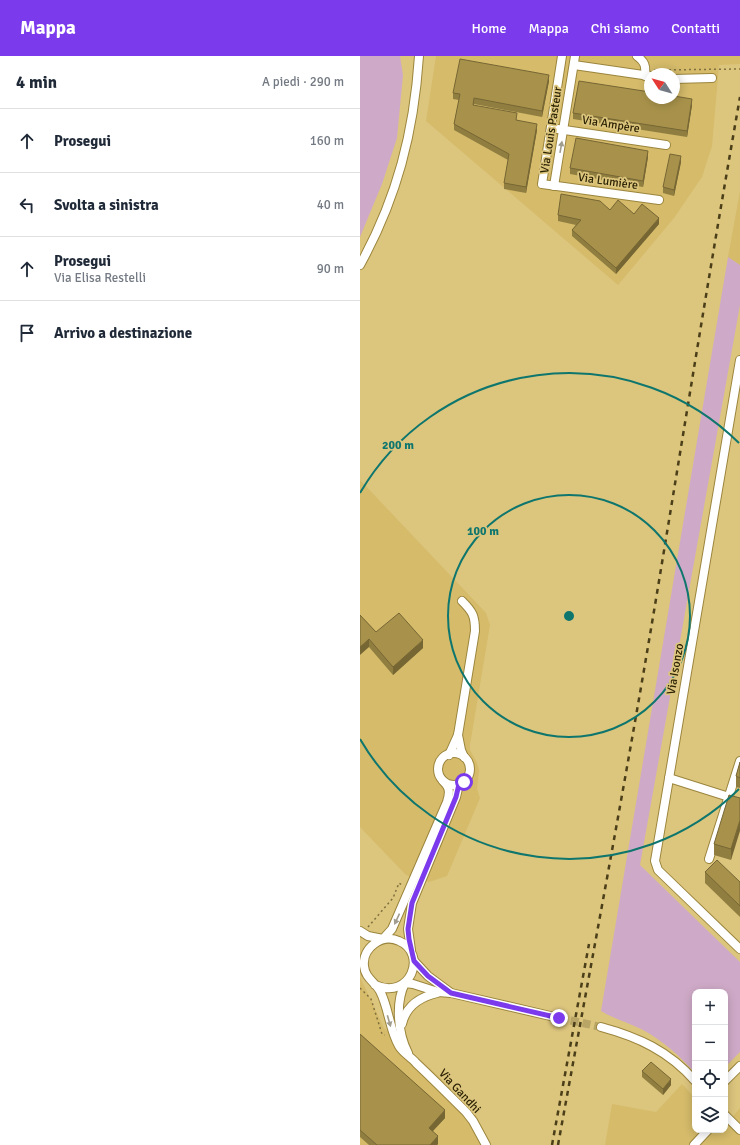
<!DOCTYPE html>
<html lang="it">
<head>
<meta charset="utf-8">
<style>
	:root { --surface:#fff; --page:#f6f6f7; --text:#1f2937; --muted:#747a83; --line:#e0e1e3; --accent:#7c3aed }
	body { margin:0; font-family:Signika,sans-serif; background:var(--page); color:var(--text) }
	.controls { position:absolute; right:12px; bottom:12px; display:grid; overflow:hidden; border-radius:8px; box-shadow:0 2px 10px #0003 }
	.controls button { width:36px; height:36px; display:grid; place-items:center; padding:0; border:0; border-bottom:1px solid var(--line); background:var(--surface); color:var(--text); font:20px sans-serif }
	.compass { position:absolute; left:284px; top:12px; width:36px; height:36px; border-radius:50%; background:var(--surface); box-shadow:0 2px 10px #0003; rotate:306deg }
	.stop { position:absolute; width:12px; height:12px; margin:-9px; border:3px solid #7c3aed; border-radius:50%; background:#fff }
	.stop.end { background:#7c3aed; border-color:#fff; box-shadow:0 1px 4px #0008 }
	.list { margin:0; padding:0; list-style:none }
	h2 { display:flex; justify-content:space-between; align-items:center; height:52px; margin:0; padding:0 16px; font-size:17px }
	h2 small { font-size:13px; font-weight:400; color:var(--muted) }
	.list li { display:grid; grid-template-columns:26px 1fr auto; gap:12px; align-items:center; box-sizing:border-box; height:64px; padding:0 16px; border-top:1px solid var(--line) }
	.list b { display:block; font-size:15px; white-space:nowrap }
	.list p { margin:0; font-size:13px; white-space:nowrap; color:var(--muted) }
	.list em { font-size:13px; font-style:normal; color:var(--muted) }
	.icon { flex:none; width:22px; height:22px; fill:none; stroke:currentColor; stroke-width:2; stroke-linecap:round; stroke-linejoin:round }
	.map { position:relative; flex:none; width:380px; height:1089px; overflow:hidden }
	header { display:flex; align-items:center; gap:24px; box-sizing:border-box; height:56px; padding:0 20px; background:var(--accent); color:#fff }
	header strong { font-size:19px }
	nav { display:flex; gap:22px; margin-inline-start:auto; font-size:14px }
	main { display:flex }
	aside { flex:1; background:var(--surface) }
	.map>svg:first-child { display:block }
	.built { fill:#d5bb6a; fill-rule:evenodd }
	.green { fill:#cfaac8 }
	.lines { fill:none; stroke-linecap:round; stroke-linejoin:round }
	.minor-tunnel { stroke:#b9a565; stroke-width:8; stroke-dasharray:8 4; stroke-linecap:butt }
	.minor-casing { stroke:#9b853d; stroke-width:10 }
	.path { stroke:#80703e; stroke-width:1.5; stroke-dasharray:2 3; stroke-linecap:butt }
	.minor { stroke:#fff; stroke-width:8 }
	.rail { stroke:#4b3f1a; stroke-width:2.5; stroke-dasharray:5 5; stroke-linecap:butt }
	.wall { fill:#907e40 }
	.shaded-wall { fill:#766634 }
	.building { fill:#a8924b; stroke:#766634 }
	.oneway { fill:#a09c8e }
	.route { stroke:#7c3aed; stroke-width:5 }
	.ring { fill:none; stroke:#0f766e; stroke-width:2 }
	.labels { text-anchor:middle; stroke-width:3.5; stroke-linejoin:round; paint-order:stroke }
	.street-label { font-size:12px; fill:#2d2305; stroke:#dcc57d }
	.centre { fill:#0f766e; stroke:#dcc57d; stroke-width:2 }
	.ring-label { font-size:12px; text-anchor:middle; font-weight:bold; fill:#0f766e; stroke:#dcc57d; stroke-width:3.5; stroke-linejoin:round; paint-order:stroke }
</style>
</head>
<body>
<header>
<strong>Mappa</strong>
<nav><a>Home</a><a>Mappa</a><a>Chi siamo</a><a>Contatti</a></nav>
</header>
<main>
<aside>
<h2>4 min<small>A piedi · 290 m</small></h2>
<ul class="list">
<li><svg class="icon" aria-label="ahead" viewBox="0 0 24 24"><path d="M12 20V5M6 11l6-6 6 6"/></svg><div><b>Prosegui</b></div><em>160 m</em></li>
<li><svg class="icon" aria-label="left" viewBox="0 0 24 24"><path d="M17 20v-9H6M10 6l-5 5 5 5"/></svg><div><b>Svolta a sinistra</b></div><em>40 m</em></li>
<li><svg class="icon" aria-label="ahead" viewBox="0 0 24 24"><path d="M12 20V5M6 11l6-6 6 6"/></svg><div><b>Prosegui</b><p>Via Elisa Restelli</p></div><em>90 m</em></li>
<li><svg class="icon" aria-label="arrive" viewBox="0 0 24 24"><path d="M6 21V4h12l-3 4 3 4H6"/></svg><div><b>Arrivo a destinazione</b></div></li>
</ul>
</aside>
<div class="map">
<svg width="380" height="1089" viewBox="0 0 380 1089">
	<rect width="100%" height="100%" fill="#dcc57d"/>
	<g class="built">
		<path d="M 76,0 L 380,0 L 380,8 L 359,9 L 352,90 L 342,121 L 314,162 L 258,229 L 66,65 ZM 290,18 L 314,18 L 314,42 L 290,42 Z"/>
		<polygon points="380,135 380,209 368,201"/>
		<polygon points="0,424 126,557 130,569 110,689 110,694 117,707 119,714 117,733 120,742 87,820 69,826 46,819 0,771"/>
		<polygon points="0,921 24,972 113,1051 128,1089 0,1089"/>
		<polygon points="322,1028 335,1042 335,1074 365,1074 365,1070 380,1052 380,1089 245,1089 252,1048 296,1056"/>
	</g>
	<g class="green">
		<polygon points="0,0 40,0 43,19 37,82 22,128 0,181"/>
		<path d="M 368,201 L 380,209 L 380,249 L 280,809 L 380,906 L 380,996 L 365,1011 L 365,936 L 335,936 L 335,1017 C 320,1000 303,985 283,974 C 269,967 254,963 241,955 Z"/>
	</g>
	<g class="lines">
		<polyline class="minor-tunnel" points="199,962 241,971"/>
		<g class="minor-casing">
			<g id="minor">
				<polyline points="202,0 182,128 299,144"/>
				<path d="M 277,0 C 285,6 286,10 285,20"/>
				<polyline points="214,9 290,20"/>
				<polyline points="314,23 352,22"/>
				<polyline points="191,72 306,89"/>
				<polyline points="194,130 215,0"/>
				<path d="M 0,209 C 37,142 54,76 59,0"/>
				<polyline points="380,304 295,805 298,814 380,893"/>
				<polyline points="98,679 101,694 104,701"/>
				<circle cx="94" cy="713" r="16"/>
				<path d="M 89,699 L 98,679 L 115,575 C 115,560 113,556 102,545"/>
				<polyline points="309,722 369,741"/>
				<polyline points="349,803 380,705"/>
				<path d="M 0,875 L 8,880 L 23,883 L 32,873 L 87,746 C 90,736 90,732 83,725"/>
				<polyline points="51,894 48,873 52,847 96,741 99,728"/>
				<polyline points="54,905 68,920 91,937"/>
				<path d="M 15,929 C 51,945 68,897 39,885 C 22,877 2,892 4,910 C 5,922 15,926 20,935 C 29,952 29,973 39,990 C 43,997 51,1001 56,1007 C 73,1023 90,1040 106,1056 L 113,1065 L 126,1089"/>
				<path d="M 42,968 C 46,950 60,941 77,937"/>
				<path d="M 241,971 C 278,981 309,995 335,1025"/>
				<path d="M 48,997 C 38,978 35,947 45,927 L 53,928 L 78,936 L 91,937 L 199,962"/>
				<polyline points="365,1025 380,1010"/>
				<polyline points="365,1059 380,1074"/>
				<polyline points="334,1089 348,1074"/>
			</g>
		</g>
		<g class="path">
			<polyline points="294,14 380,13"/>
			<polyline points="8,871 33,842 39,827 42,829"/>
			<polyline points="0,932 11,943 22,978 25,979"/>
		</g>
		<use href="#minor" class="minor"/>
		<g class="rail">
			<polyline points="192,1089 229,888"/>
			<path d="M 198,1089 C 232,903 267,718 298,531 C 325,368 351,205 380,41"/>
		</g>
	</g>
	<g class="wall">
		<polygon points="189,25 182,61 114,48 114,49 157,64 177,74 166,137 144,133 144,127 148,104 94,74 94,68 99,44 93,43 93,37"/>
		<polygon points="332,49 327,81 213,63 213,57"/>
		<polygon points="288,101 283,131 210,118 210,112"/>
		<polygon points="321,106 314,140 303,137 303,131"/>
		<polygon points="250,154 274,158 299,168 256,218 212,180 212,174 216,169 198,165 198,159"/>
		<polygon points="0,559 16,576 63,592 33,619 9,591"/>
		<polygon points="380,706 380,732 376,731 376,720"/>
		<polygon points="380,742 371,804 354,799 354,788"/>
		<polygon points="345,816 380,826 380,861 345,827"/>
		<polygon points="0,978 85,1062 73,1075 78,1088 77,1089 9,1089 0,1081"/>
		<polygon points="282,1015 311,1029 303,1039 282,1021"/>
	</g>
	<g class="shaded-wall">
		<polygon points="189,19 189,25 182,61 182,55"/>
		<polygon points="332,43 332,49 327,81 327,75"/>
		<polygon points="177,68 177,74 166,137 166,131"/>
		<polygon points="288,95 288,101 283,131 283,125"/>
		<polygon points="321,100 321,106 314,140 314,134"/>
		<polygon points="299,162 299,168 256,218 256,212"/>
		<polygon points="9,583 9,591 0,599 0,591"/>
		<polygon points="63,584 63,592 33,619 33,611"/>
		<polygon points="380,764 380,775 371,804 371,793"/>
		<polygon points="311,1023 311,1029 303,1039 303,1033"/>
		<polygon points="85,1054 85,1062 69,1079 69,1072"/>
		<polygon points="78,1080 78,1088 77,1089 70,1089"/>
	</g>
	<g class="building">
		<polygon points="100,3 189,19 182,55 114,42 113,49 157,57 156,64 177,68 166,131 144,127 149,98 94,68 100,38 93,37"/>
		<polygon points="219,25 290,36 290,42 314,42 314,40 332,43 327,75 213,57"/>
		<polygon points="216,82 288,95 283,125 210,112"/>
		<polygon points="310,98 321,100 314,134 303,131"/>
		<polygon points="201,138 240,145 250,154 258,144 274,158 282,148 299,162 256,212 212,174 221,164 198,159"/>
		<polygon points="39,557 63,584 33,611 9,583 0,591 0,559 16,576"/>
		<polygon points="380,706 380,722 376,720"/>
		<polygon points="369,739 380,742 380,764 371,793 354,788"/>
		<polygon points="357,804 380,826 380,850 345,816"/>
		<polygon points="0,978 85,1054 69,1072 78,1080 70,1089 17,1089 0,1074"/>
		<polygon points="291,1006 311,1023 303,1033 282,1015"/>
	</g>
	<defs><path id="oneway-solid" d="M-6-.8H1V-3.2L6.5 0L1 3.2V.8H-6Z"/></defs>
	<g class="oneway">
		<use href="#oneway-solid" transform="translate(201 91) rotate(-80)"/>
		<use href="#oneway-solid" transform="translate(37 863) rotate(115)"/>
		<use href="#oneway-solid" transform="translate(29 965) rotate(74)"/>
	</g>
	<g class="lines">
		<polyline class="route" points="104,726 99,728 96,741 52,847 48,873 49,883 54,905 68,920 91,937 199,962"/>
	</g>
	<g class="ring">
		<circle cx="209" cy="560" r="121"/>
		<path d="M379 733A242 242 0 0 1 0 683M0 437A242 242 0 0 1 379 387"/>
	</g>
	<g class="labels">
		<g class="street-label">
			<text transform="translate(251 68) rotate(9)" y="4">Via Ampère</text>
			<text transform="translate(191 74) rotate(-81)" y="4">Via Louis Pasteur</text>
			<text transform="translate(248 125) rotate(8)" y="4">Via Lumière</text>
			<text transform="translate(315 613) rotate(-80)" y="4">Via Isonzo</text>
			<text transform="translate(100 1035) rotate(47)" y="4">Via Gandhi</text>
		</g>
	</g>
	<circle cx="209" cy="560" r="6" class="centre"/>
	<g class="ring-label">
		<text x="38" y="393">200 m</text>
		<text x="123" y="479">100 m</text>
	</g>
</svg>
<div class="controls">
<button>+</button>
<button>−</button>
<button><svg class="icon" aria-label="locate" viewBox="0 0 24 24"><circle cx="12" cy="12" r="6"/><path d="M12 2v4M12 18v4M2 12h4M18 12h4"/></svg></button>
<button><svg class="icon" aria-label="layers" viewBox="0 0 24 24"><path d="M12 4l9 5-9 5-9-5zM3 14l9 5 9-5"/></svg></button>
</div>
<svg class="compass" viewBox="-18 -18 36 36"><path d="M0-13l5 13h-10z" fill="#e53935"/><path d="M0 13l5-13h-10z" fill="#747a83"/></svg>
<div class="stop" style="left:104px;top:726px"></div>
<div class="stop end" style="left:199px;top:962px"></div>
</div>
</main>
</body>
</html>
